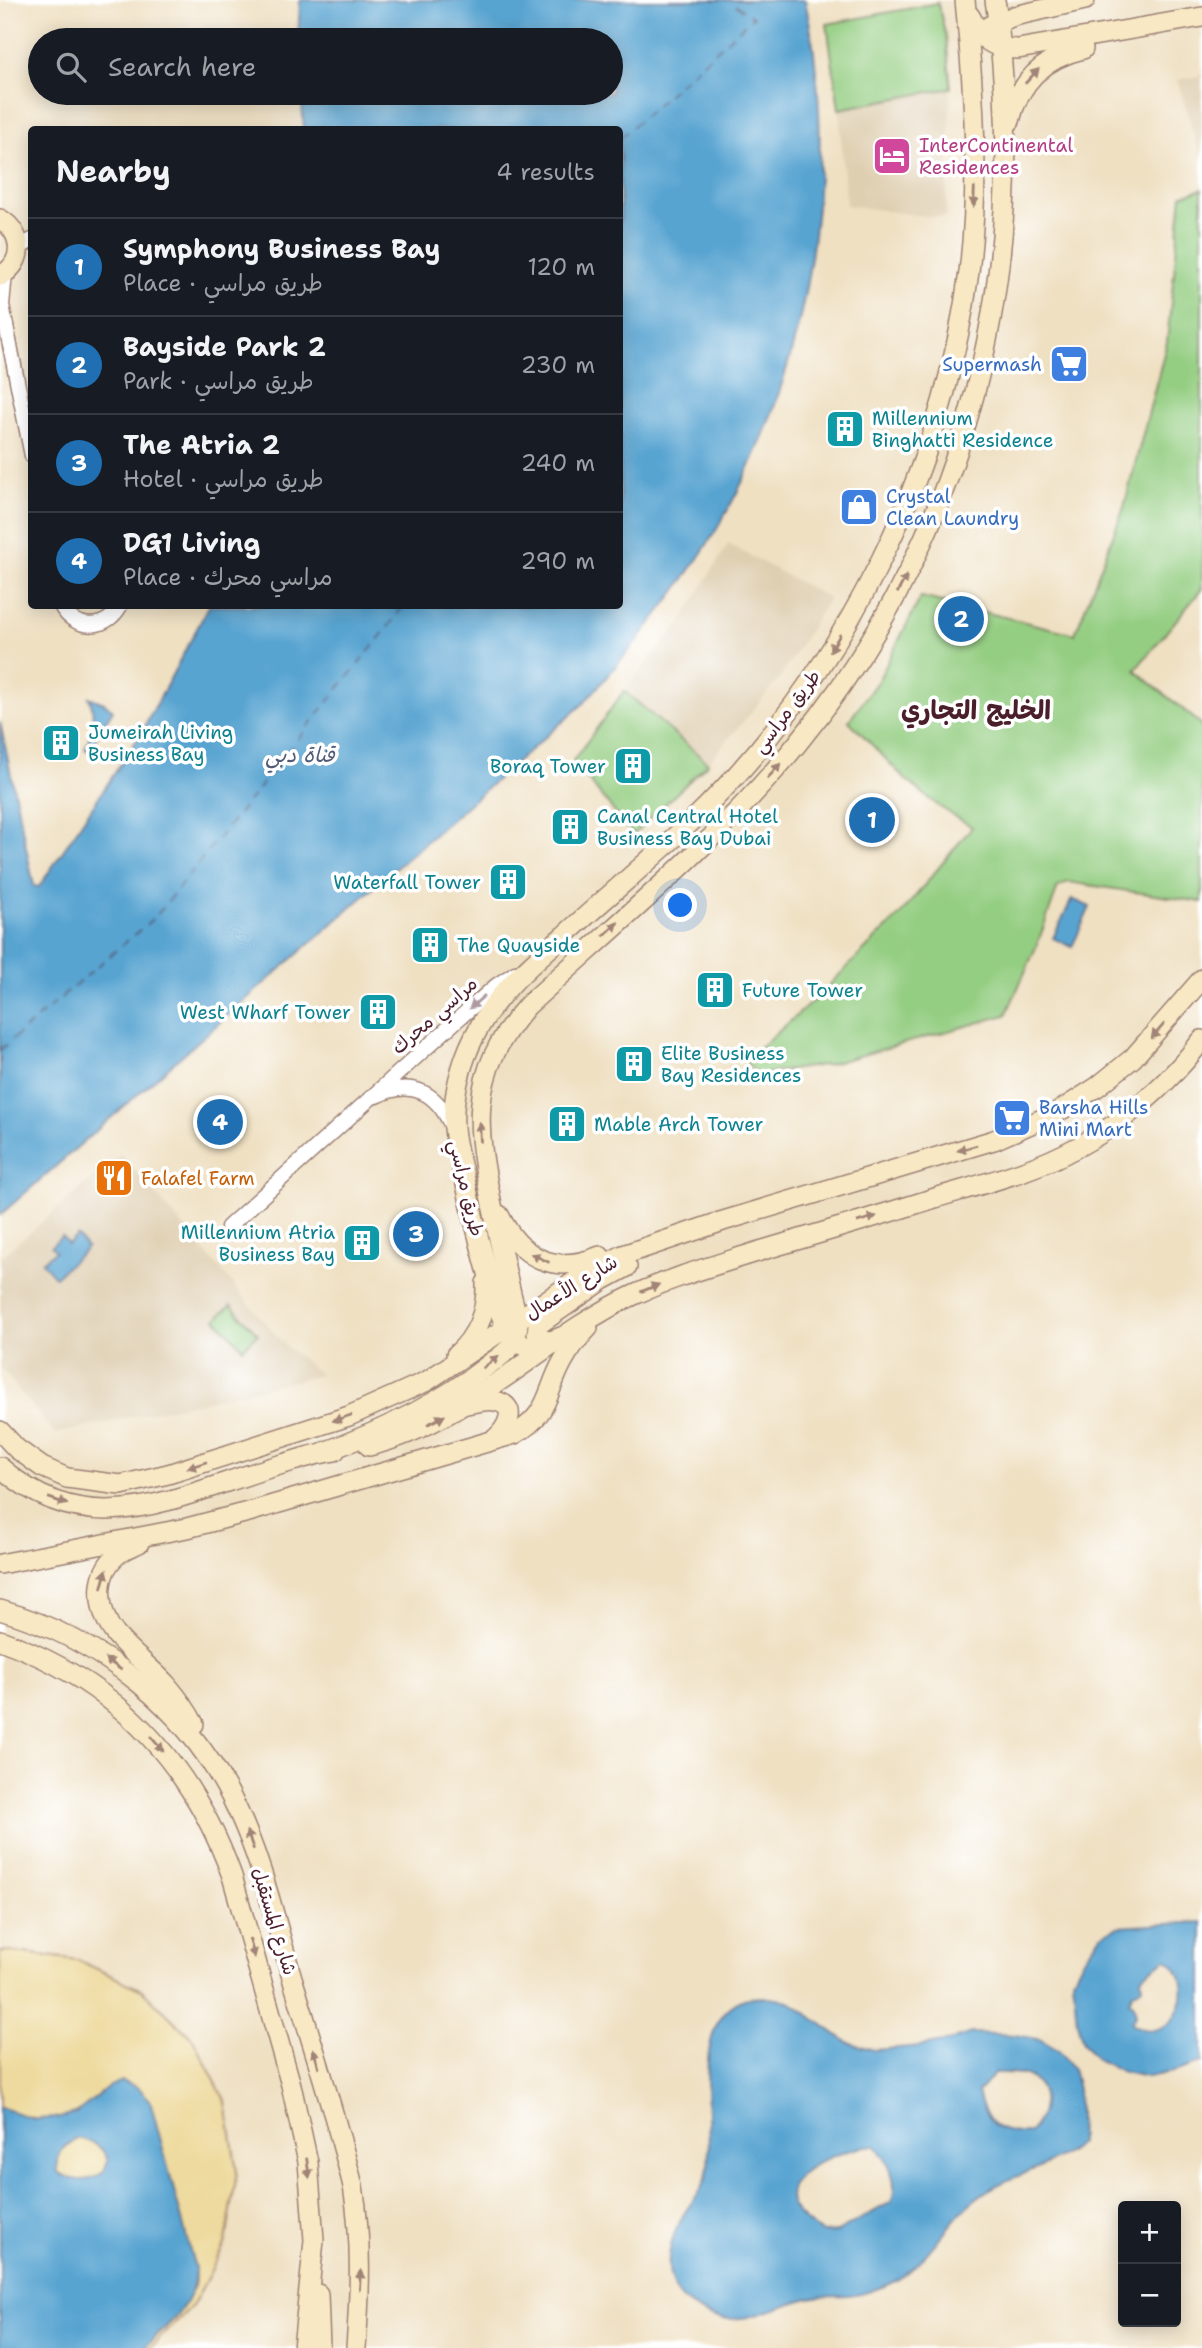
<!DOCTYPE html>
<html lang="en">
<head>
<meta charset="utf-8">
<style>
	:root { --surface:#171b24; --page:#20242c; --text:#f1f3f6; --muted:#9ea1a6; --line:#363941; --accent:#1f6fb2 }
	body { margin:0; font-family:"Shantell Sans","Playpen Sans Arabic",sans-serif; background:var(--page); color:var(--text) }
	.controls { position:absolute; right:21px; bottom:21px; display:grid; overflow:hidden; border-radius:7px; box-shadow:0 4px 18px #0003 }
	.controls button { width:63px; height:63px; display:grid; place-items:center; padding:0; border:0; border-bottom:2px solid var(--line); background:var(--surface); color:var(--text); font:35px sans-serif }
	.you { position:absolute; left:681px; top:906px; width:24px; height:24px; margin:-18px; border:5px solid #fff; border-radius:50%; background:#1a73e8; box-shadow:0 0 0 10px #1a73e833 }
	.badge { display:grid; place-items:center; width:46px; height:46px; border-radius:50%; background:var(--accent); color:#fff; font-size:23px; font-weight:700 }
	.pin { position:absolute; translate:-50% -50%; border:4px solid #fff; box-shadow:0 2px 7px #0006 }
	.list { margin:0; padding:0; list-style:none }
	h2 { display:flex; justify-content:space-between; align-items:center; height:91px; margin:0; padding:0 28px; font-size:30px }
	h2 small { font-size:23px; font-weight:400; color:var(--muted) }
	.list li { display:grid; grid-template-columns:46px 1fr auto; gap:21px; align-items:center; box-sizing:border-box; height:98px; padding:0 28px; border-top:2px solid var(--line) }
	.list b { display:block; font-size:26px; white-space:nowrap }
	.list p { margin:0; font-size:23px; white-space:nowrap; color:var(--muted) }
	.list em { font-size:23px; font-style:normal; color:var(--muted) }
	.icon { flex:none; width:38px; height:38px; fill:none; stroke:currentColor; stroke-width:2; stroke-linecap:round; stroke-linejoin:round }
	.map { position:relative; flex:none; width:1202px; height:2348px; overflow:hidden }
	.search { position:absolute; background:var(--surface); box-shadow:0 4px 18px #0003; left:28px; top:28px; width:595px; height:77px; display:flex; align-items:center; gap:18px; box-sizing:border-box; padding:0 24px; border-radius:38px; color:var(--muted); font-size:26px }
	.panel { position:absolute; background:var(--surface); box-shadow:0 4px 18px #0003; left:28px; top:126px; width:595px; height:483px; border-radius:7px }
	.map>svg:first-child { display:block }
	.built { fill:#dfcfb1 }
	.green { fill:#94ce82; stroke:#6f7656; stroke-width:2 }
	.sand { fill:#eeda9e; stroke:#9c7c64; stroke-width:2 }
	.water { fill:#59a4d1; stroke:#52627e; stroke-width:2; fill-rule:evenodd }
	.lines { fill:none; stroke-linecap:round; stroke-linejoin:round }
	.ferry { stroke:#515b76; stroke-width:2; stroke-dasharray:9 7; stroke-linecap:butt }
	.street-casing { stroke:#9c8076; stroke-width:17 }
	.secondary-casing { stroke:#9c8076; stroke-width:22 }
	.street { stroke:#fff; stroke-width:14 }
	.secondary { stroke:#f8e8c3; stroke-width:19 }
	.oneway { fill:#a18477 }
	.oneway2 { fill:#ae9aa0 }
	.labels { text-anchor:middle; stroke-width:7; stroke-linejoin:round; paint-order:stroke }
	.hotel-label { font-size:19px; fill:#b23c85; stroke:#fff; text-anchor:start }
	.shop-label { font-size:19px; fill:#366cbe; stroke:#fff; text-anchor:start }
	.culture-label { font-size:19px; fill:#0d838f; stroke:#fff; text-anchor:start }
	.street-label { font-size:19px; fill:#4a1f2b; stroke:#fff }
	.food-label { font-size:19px; fill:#c56008; stroke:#fff; text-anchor:start }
	.water-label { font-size:21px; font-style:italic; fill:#515b76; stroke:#fff }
	.district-label { font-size:26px; font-weight:bold; fill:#4a1f2b; stroke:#fff }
</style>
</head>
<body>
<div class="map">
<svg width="1202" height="2348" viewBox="0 0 1202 2348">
	<rect width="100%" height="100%" fill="#fff"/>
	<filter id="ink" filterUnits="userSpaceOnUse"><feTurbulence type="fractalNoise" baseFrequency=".0143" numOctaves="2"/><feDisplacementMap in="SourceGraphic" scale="14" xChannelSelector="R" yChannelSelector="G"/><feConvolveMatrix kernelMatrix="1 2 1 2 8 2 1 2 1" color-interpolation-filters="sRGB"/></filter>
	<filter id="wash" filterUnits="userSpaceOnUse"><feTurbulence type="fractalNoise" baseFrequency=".00686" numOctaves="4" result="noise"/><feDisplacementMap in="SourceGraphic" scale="28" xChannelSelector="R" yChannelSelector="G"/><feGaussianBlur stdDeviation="1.57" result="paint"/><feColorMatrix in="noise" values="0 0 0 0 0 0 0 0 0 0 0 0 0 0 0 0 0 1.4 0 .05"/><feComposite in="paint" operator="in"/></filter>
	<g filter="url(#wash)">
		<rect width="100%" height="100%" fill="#efe0c2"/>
		<g class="built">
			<polygon points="1202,75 1202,160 1177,80"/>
			<polygon points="951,88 946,217 930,217 846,205 839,109"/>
			<polygon points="728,544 829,598 780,678 708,763 624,691 681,622"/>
			<polygon points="121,1154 284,1344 321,1375 55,1434 0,1367 0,1258"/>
		</g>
		<g class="green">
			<polygon points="938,3 946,37 951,88 839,109 827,24"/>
			<polygon points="1202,189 1202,589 1135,670 1202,725 1202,902 1068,882 1058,887 1037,945 1006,1015 830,1064 757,1075 745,1061 812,1002 901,914 972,827 940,807 905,779 849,721 879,679 921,597 1075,634 1124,507 1167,342 1182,195"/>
			<polygon points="624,691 708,763 633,835 573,761"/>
			<polygon points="231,1305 258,1334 243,1348 216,1319"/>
		</g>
		<g class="sand">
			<path d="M 8,1951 L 78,1960 L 142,1990 L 193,2039 L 226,2102 L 237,2172 L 226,2242 L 193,2305 L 150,2348 L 143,2348 L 175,2318 L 195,2285 L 195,2269 L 176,2200 L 110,2086 C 99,2094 87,2108 75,2113 C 50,2125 23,2118 0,2107 L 0,1952 Z"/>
			<path d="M 79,2138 C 94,2142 103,2146 108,2161 C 106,2164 106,2169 103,2172 C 90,2184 69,2181 57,2172 C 56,2152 62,2147 79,2138 Z"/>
		</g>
		<g class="water">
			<path d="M 300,0 L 805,0 C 842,174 807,380 715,532 C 676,595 632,649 583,704 L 0,1215 L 0,722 L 34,886 L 39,887 L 140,735 L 209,606 L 620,606 L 620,130 L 304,129 L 301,93 L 611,93 L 611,40 L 298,40 Z"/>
			<path d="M 89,697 L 104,703 L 113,710 L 88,751 L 85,749 C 92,733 96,714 89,697 Z"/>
			<polygon points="1072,899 1090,907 1072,947 1053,938"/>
			<polygon points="62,1236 68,1244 77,1236 87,1248 55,1277 42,1262 55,1251 51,1246"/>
			<path d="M 1202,1922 L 1202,2062 L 1178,2071 L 1147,2077 L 1123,2072 L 1098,2060 L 1083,2043 L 1077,2022 L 1073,1979 L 1082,1962 L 1101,1935 L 1117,1927 ZM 1166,1959 C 1202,1981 1174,2052 1131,2023 L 1136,2013 L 1133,2005 L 1129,2001 L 1132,1994 L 1142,1987 L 1141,1977 Z"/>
			<path d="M 763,1997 L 789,2001 L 847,2042 L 874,2050 L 921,2046 L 949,2041 L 971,2033 L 1016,2035 L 1041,2040 L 1058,2050 L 1073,2069 L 1078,2089 L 1080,2142 C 1051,2170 1010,2173 978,2197 C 947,2220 931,2259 897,2280 C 884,2287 861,2296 847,2296 C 834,2297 822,2295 810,2298 C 774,2306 739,2330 703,2313 C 693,2308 684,2303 678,2294 C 661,2270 670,2237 684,2214 C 691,2202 702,2192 706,2178 C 718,2130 685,2024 742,2000 C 748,1997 756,1998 763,1997 ZM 995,2073 C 1005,2073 1020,2072 1028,2076 C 1052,2089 1044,2118 1029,2133 C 996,2135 986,2123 978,2092 ZM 865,2146 L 876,2146 C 888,2161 900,2183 891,2202 L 837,2232 L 822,2233 C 812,2226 794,2214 791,2202 C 783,2168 843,2152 865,2146 Z"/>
			<path d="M 122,2081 L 139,2088 L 150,2100 L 195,2269 C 195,2304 168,2326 143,2348 L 0,2348 L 0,2107 L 34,2119 L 55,2118 L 76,2113 L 110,2086 ZM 79,2138 C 94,2142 103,2146 108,2161 C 106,2165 106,2169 103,2172 C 90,2184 69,2181 58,2172 C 56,2152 62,2146 79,2138 Z"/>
		</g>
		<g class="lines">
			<g class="ferry">
				<polyline points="620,138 753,17 728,0"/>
				<polyline points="0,1050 155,917 389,626 403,606"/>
			</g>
		</g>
	</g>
	<g filter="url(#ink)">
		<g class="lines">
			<g class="street-casing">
				<g id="street">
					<polyline points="19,248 32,240"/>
					<polyline points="5,273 2,305 32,456"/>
					<path d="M 61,606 C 75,631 106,631 120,606"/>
					<path d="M 376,1096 C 412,1079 437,1092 452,1127"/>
					<polyline points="228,1227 457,1020 497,985 515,973"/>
				</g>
			</g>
			<g class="secondary-casing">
				<g id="secondary">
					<path d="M 970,16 C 982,40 991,49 1018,49 L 1202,17"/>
					<polyline points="989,26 1014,16 1085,0"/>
					<path d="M 1010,121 C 1019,81 1044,58 1083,49"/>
					<path d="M 0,219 C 24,233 25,263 0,276"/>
					<path d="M 499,1215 C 521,1259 554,1275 600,1256"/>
					<polyline points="561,1337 551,1341 542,1340 537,1334 538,1325 603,1280 627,1267"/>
					<path d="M 538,1353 C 526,1348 515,1341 508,1330 C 500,1317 496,1300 492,1286 C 481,1252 473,1216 465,1180 C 461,1163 455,1145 454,1127 C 452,1097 461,1063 474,1037 C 495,994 531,964 567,933 C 609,895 653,858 694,819 C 842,676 942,476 969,272 C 980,181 974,91 965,0"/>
					<path d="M 456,1355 C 477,1336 487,1311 486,1283"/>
					<path d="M 466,1404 C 475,1403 486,1399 495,1401 C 520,1406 507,1428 495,1439"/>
					<polyline points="0,1431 17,1449 42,1467 67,1478 121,1485 168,1474 349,1416 427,1381 581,1277 623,1255 723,1221 994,1140 1058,1112 1097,1087 1133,1058 1202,979"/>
					<path d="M 369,1446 C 469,1422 542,1338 634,1295 C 675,1276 720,1264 763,1250 C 821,1233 878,1216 935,1198 C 965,1189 996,1181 1026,1170 C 1096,1145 1157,1099 1202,1040"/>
					<path d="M 324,1452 C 382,1431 438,1405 487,1366 C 495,1360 505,1354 512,1345 C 517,1338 518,1329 518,1320 C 508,1285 501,1249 494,1214 C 476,1130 466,1075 527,1006 C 619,922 718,841 797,744 C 946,563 1018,327 1004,93 C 1002,62 1000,31 995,0"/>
					<path d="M 0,1467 C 93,1550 182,1492 283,1464 C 300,1459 318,1453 335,1451"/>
					<path d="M 139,1543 C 131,1547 122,1550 116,1556 C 93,1577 98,1613 116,1635 C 131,1653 150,1667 166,1684 C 177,1697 187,1710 194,1724"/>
					<path d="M 0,1564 L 187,1528 L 252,1511 L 515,1434 C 549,1415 546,1393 562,1363 C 569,1350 578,1338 588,1328"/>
					<path d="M 0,1610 C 103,1639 192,1712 237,1809 C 263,1864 276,1924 293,1981 C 314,2049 336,2117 353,2186 C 362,2240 360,2293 356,2348"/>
					<path d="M 0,1640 C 115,1681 191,1762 232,1876 L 291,2085 L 308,2162 L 314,2240 L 303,2348"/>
					<polyline points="318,2294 320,2348"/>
				</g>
			</g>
			<use href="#street" class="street"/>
			<use href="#secondary" class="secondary"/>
		</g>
		<defs><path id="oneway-solid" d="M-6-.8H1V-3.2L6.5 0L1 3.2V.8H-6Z" transform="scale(1.75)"/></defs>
		<g class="oneway">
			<use href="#oneway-solid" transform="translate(1032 76) rotate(-47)"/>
			<use href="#oneway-solid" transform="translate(974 197) rotate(92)"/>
			<use href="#oneway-solid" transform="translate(902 584) rotate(-62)"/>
			<use href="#oneway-solid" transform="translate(835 643) rotate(121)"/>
			<use href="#oneway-solid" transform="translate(774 771) rotate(-49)"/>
			<use href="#oneway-solid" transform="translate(611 929) rotate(-43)"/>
			<use href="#oneway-solid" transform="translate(1158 1031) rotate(131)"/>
			<use href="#oneway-solid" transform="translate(480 1132) rotate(-93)"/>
			<use href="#oneway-solid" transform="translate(967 1148) rotate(164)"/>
			<use href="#oneway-solid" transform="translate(867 1219) rotate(-17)"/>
			<use href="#oneway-solid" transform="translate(540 1258) rotate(-155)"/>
			<use href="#oneway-solid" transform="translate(650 1288) rotate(-22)"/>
			<use href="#oneway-solid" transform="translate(491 1362) rotate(-38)"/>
			<use href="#oneway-solid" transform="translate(342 1418) rotate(162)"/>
			<use href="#oneway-solid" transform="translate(436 1420) rotate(-27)"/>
			<use href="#oneway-solid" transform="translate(197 1465) rotate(162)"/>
			<use href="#oneway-solid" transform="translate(58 1501) rotate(19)"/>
			<use href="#oneway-solid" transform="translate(104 1579) rotate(-74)"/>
			<use href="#oneway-solid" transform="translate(113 1664) rotate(-145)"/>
			<use href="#oneway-solid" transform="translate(157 1744) rotate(49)"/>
			<use href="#oneway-solid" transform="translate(250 1840) rotate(-111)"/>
			<use href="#oneway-solid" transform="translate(252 1948) rotate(74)"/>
			<use href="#oneway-solid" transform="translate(316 2058) rotate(-107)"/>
			<use href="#oneway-solid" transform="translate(308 2168) rotate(82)"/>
			<use href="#oneway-solid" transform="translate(360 2280) rotate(-87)"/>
		</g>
		<use class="oneway2" href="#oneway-solid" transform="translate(477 1002) rotate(139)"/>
	</g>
	<defs>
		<g id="hotel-square" transform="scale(2.0125)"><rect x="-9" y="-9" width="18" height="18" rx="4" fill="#d1479c" stroke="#fff"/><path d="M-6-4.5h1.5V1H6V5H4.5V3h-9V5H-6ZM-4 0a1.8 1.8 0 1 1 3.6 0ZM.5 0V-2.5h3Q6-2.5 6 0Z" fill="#fff"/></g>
		<g id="supermarket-square" transform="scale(2.0125)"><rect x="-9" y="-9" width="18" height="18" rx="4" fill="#3f7fe0" stroke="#fff"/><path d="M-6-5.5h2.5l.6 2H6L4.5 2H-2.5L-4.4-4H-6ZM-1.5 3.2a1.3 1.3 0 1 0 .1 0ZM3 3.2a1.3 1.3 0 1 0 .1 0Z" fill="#fff"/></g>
		<g id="building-square" transform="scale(2.0125)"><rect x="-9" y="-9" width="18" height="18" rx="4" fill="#0f9aa8" stroke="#fff"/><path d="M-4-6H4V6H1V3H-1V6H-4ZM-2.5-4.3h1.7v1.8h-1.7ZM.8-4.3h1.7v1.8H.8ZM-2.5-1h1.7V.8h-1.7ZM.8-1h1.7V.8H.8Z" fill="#fff"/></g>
		<g id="shop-square" transform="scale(2.0125)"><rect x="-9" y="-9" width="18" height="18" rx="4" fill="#3f7fe0" stroke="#fff"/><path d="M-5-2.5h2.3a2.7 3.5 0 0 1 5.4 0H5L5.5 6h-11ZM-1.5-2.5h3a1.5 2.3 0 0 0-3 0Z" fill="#fff"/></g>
		<g id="restaurant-square" transform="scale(2.0125)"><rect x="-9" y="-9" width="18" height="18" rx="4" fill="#e8710a" stroke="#fff"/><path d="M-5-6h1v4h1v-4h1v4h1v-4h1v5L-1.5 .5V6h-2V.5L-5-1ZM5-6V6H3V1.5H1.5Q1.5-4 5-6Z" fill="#fff"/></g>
	</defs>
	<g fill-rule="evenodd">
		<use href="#hotel-square" x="892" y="156"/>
		<use href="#supermarket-square" x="1069" y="364"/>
		<use href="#building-square" x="845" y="429"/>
		<use href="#shop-square" x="859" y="507"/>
		<use href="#building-square" x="61" y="743"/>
		<use href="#building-square" x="633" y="766"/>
		<use href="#building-square" x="570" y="827"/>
		<use href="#building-square" x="508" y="882"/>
		<use href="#building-square" x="430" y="945"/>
		<use href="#building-square" x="715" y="990"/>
		<use href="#building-square" x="378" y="1012"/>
		<use href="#building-square" x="634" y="1064"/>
		<use href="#supermarket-square" x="1012" y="1118"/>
		<use href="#building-square" x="567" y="1124"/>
		<use href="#restaurant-square" x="114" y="1178"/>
		<use href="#building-square" x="362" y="1243"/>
	</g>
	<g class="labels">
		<g class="hotel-label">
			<text x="919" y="152">InterContinental<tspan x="919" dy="22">Residences</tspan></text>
		</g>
		<g class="shop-label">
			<text x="1042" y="371" text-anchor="end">Supermash</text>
			<text x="886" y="503">Crystal<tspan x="886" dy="22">Clean Laundry</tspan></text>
			<text x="1039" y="1114">Barsha Hills<tspan x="1039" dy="22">Mini Mart</tspan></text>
		</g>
		<g class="culture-label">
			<text x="872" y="425">Millennium<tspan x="872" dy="22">Binghatti Residence</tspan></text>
			<text x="88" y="739">Jumeirah Living<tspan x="88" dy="22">Business Bay</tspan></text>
			<text x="606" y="773" text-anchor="end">Boraq Tower</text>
			<text x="597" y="823">Canal Central Hotel<tspan x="597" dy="22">Business Bay Dubai</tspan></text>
			<text x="481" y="889" text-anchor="end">Waterfall Tower</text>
			<text x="457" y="952">The Quayside</text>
			<text x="742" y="997">Future Tower</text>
			<text x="351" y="1019" text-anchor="end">West Wharf Tower</text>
			<text x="661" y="1060">Elite Business<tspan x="661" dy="22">Bay Residences</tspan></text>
			<text x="594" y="1131">Mable Arch Tower</text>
			<text x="335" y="1239" text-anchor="end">Millennium Atria<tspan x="335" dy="22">Business Bay</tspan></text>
		</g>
		<g class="street-label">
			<text transform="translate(786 711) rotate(-53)" y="7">طريق مراسي</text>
			<text transform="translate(434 1015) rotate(-41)" y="7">مراسي محرك</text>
			<text transform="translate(467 1188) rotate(77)" y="7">طريق مراسي</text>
			<text transform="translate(571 1287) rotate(-32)" y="7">شارع الأعمال</text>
			<text transform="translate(275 1921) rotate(73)" y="7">شارع المستقبل</text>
		</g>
		<g class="food-label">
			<text x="141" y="1185">Falafel Farm</text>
		</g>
		<g class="water-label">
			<text x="300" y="762">قناة دبي</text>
		</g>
		<g class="district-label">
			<text x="976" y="719">الخليج التجاري</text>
		</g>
	</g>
</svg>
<div class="controls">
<button>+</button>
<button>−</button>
</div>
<div class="you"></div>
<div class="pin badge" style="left:872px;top:820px">1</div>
<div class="pin badge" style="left:961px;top:619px">2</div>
<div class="pin badge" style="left:416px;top:1234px">3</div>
<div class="pin badge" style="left:220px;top:1122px">4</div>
<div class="search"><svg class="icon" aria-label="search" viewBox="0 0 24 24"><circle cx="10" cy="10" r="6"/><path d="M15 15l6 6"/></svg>Search here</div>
<section class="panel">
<h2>Nearby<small>4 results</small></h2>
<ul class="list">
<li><span class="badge">1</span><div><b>Symphony Business Bay</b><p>Place · طريق مراسي</p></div><em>120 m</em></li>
<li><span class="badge">2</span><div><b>Bayside Park 2</b><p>Park · طريق مراسي</p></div><em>230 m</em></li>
<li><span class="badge">3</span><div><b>The Atria 2</b><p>Hotel · طريق مراسي</p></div><em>240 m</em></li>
<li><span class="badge">4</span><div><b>DG1 Living</b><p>Place · مراسي محرك</p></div><em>290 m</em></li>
</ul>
</section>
</div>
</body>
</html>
